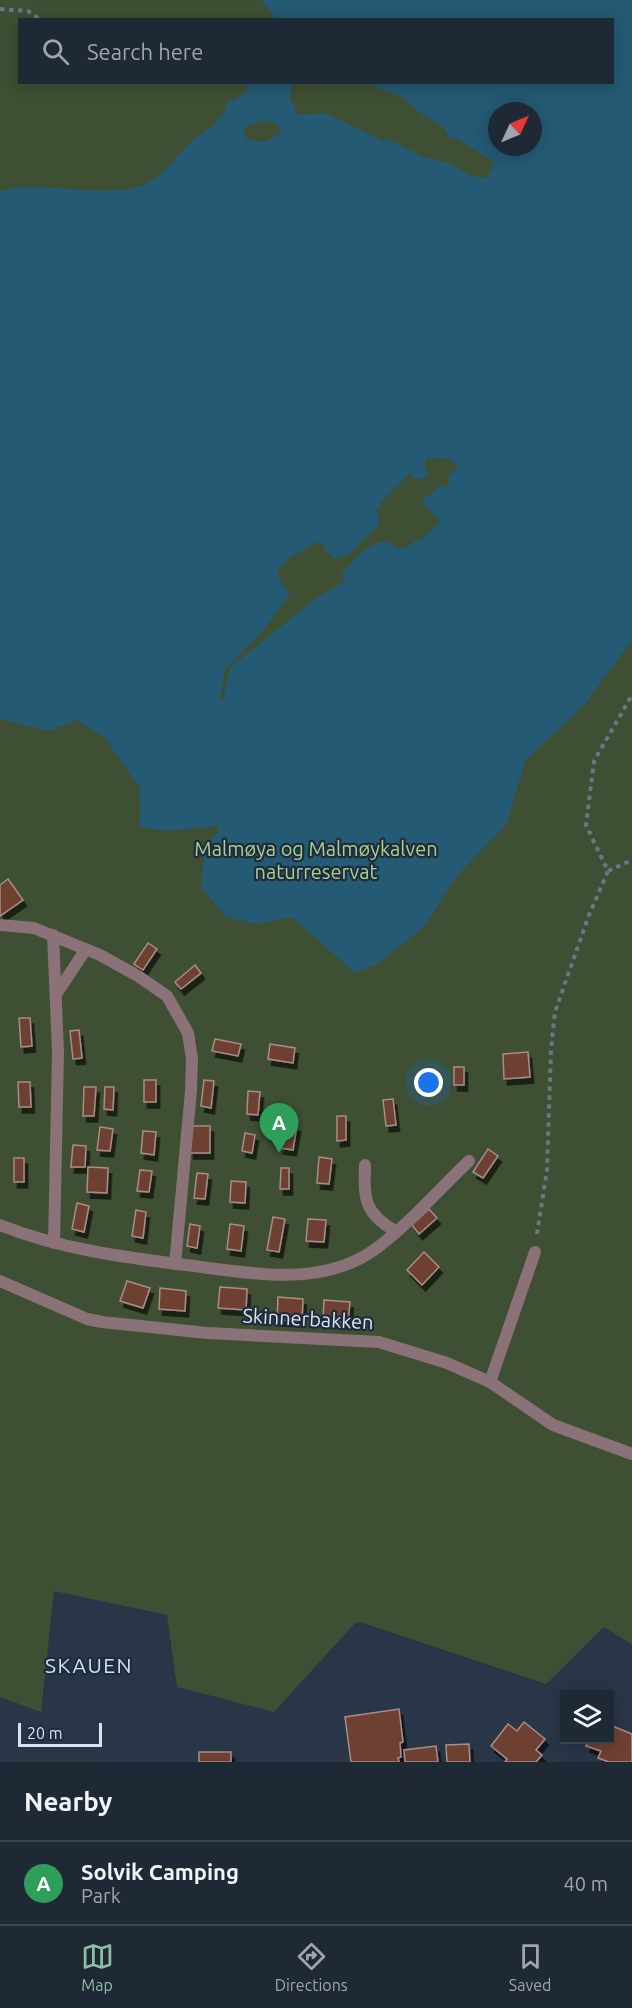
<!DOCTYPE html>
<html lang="en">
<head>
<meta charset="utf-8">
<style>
	:root { --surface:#1f2835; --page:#2c3441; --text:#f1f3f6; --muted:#a1a6ad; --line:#3c4450; --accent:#8abfa5 }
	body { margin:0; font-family:Ubuntu,sans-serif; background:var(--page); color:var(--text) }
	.controls { position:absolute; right:18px; bottom:18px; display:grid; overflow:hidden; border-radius:0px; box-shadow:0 3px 15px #0003 }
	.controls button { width:54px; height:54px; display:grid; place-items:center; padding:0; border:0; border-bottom:2px solid var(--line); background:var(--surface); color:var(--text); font:30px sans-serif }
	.compass { position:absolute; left:488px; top:102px; width:54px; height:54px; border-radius:50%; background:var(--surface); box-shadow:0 3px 15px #0003; rotate:46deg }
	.scale { position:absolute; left:18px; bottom:15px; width:84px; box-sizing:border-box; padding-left:6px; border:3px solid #dbe3ee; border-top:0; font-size:16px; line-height:21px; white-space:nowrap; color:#dbe3ee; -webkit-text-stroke:4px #1f2c3d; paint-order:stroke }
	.you { position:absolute; left:429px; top:1083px; width:21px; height:21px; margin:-15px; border:4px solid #fff; border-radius:50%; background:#1a73e8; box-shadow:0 0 0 9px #1a73e833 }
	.badge { display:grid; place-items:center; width:39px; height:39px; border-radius:50%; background:var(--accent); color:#fff; font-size:20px; font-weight:700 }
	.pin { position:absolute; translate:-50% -50px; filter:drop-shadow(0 2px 3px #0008) }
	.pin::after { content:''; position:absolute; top:32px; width:21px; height:18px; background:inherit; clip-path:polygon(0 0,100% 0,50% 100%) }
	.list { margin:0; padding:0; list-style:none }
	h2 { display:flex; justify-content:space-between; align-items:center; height:78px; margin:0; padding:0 24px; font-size:26px }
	h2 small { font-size:20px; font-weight:400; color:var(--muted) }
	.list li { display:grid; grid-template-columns:39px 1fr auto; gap:18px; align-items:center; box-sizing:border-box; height:84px; padding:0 24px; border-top:2px solid var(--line) }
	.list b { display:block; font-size:22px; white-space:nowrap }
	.list p { margin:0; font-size:20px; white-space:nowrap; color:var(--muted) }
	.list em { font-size:20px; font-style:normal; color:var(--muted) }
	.icon { flex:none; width:33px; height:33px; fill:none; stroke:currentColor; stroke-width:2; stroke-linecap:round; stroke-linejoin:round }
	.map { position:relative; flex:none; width:632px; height:1762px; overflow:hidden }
	.search { position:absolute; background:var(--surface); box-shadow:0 3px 15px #0003; left:18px; right:18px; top:18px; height:66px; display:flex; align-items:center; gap:15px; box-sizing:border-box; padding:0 21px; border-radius:0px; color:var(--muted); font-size:22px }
	.sheet { height:162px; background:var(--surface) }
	nav { display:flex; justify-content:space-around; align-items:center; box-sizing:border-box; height:84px; border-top:2px solid var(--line); background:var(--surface); font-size:16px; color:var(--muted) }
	nav a { display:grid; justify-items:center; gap:3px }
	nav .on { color:var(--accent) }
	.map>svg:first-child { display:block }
	.green { fill:#3e4f33; fill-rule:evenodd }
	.water { fill:#245a73; fill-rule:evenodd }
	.building { fill:#6e3f33; stroke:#a98d87; stroke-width:1.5; filter:url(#shadow) }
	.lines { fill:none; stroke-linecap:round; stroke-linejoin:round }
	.path { stroke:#6b7684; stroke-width:4; stroke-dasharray:4.5 4.5; stroke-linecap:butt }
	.service { stroke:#8b7278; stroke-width:12 }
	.labels { text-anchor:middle; stroke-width:4.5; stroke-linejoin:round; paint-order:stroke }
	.park-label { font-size:20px; fill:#a9d290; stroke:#1f2c3d }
	.street-label { font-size:20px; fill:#dbe3ee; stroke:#1f2c3d }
	.neighbourhood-label { font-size:21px; letter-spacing:1.5px; fill:#cce2fa; stroke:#1f2c3d }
</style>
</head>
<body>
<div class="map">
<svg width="632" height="1762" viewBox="0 0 632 1762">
	<defs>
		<filter id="shadow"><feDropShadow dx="3.5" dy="6" stdDeviation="0" flood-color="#0009"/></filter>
	</defs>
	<rect width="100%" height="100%" fill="#293647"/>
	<path class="green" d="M 0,0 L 610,0 L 632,24 L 632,1644 L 604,1627 L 546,1684 L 360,1622 L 355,1623 L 274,1712 L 177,1687 L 167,1615 L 54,1591 L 41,1712 L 0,1697 ZM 20,20 L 612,20 L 612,82 L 20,82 ZM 497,111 L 533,111 L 533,147 L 497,147 Z"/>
	<path class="water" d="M 261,0 L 632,0 L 632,640 L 585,704 L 525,761 L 507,823 L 455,878 L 424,927 L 377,964 L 355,973 L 292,917 L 257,924 L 226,917 L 201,887 L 205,845 L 219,831 L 218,826 L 167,831 L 140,827 L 140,788 L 105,738 L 77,720 L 49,731 L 0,719 L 0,191 C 40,179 111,201 146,184 C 164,175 175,157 190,143 C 205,129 221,126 228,102 L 246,93 L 247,82 L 292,83 L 290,98 L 298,115 L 325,113 L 384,141 L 388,139 L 426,158 L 449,163 L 471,176 L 486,178 L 492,169 L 493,161 L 457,139 L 450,139 L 443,127 L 417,111 L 405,98 L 366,83 L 612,82 L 612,20 L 276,19 ZM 497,111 L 533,111 L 533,147 L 497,147 ZM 264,120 L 277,124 L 281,133 L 264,142 L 247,139 L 243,132 L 246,127 ZM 427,458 L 450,459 L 458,467 L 448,477 L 449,485 L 443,488 L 439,485 L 430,496 L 425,495 L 422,502 L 440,522 L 421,540 L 416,540 L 410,545 L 399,549 C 378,528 355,559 341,574 L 345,581 L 314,600 L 233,665 L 229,671 L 223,700 L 220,700 L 225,669 L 263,631 L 290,594 L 281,583 L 277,571 L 288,559 L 317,542 L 325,546 L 325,551 L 335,559 L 349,554 L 377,526 L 380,519 L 375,509 L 382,510 L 379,502 L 385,499 L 387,494 L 390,495 L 393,488 L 398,486 L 408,474 L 418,480 L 429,475 L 424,465 Z"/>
	<g class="building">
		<polygon points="8,879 23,900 0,916 0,885"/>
		<polygon points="148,943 157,949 143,970 134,964"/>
		<polygon points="195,965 201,973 181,989 175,982"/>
		<polygon points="19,1018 30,1018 32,1046 21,1047"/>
		<polygon points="79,1030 82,1058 73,1059 70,1031"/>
		<polygon points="215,1039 241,1044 238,1056 212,1051"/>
		<polygon points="270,1044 295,1048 293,1063 268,1059"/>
		<polygon points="528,1052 530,1077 504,1079 503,1054"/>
		<rect x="454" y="1067" width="10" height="18"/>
		<rect x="144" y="1080" width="12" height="22"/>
		<polygon points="204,1080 214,1081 211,1108 201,1106"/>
		<polygon points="18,1082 30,1082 31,1107 19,1107"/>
		<polygon points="84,1087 96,1087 94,1116 83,1116"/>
		<polygon points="105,1087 114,1087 113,1110 104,1109"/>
		<polygon points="248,1091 260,1092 258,1115 247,1114"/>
		<polygon points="393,1099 396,1125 386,1126 383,1100"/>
		<polygon points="337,1116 346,1116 346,1140 337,1141"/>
		<polygon points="284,1124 297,1126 293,1150 280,1148"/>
		<rect x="190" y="1126" width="20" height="27"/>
		<polygon points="100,1127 113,1129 110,1151 97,1150"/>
		<polygon points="143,1131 156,1132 154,1155 141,1153"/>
		<polygon points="245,1133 255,1135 252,1153 242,1151"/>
		<polygon points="73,1145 86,1146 85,1167 71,1167"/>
		<polygon points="488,1149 498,1156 483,1178 473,1172"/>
		<polygon points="319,1157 332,1159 329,1184 317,1183"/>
		<rect x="14" y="1158" width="10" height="24"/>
		<polygon points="88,1167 108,1168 107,1193 87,1192"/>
		<polygon points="281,1168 289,1168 289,1189 280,1189"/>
		<polygon points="140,1170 152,1171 149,1192 137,1191"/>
		<polygon points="197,1173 208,1174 205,1199 194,1198"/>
		<polygon points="231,1181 246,1182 245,1203 230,1202"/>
		<polygon points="77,1203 89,1206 84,1232 72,1229"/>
		<polygon points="429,1209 437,1218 419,1234 412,1225"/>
		<polygon points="136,1210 146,1212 143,1238 132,1236"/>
		<polygon points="273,1217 285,1219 279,1252 267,1250"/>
		<polygon points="308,1219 326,1220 324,1242 306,1241"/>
		<polygon points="190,1224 200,1226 197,1248 187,1246"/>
		<polygon points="230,1224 244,1226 241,1251 227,1249"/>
		<polygon points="424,1252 439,1267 422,1285 407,1270"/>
		<polygon points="127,1281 150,1288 143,1308 120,1301"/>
		<polygon points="220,1287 247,1289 246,1310 218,1308"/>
		<polygon points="160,1288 186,1291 185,1311 159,1309"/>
		<polygon points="278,1297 303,1299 302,1321 277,1320"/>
		<polygon points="324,1300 350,1302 348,1323 323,1321"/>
		<polygon points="399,1709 403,1742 400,1743 401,1757 398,1758 399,1762 351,1762 345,1717"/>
		<polygon points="524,1722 545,1739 536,1750 542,1755 536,1762 505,1762 507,1759 491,1746 508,1724 517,1731"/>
		<polygon points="610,1725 632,1734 632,1762 609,1762 598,1758 601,1751 586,1746 589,1740 610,1740"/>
		<polygon points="469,1744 470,1762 447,1762 446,1745"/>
		<polygon points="436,1746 438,1762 405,1762 404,1750"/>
		<rect x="199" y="1752" width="32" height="10"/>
	</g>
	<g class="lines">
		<g class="path">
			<polyline points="0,9 28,11 41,20"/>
			<polyline points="608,871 632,860"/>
			<polyline points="537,1234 547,1170 551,1049 555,1012 589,915 608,871 586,825 594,761 632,695"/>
		</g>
		<g class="service">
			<polyline points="0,925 34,928 100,955 138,976 167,996 188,1033 192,1059 191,1091 175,1264"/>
			<polyline points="53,935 58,1051 54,1243"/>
			<polyline points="57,993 86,949"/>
			<path d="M 365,1165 C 364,1199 364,1213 395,1231"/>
			<path d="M 0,1225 C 60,1249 122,1257 186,1265 C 242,1272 309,1286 361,1258 C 394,1241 440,1188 469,1161"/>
			<polyline points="0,1281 87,1319 102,1322 207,1333 379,1342 447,1363 490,1382 553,1425 632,1454"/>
			<polyline points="490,1382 535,1252"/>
		</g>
	</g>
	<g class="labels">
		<g class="park-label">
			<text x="316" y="856">Malmøya og Malmøykalven<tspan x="316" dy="23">naturreservat</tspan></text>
		</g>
		<g class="street-label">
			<text transform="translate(308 1319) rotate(3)" y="7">Skinnerbakken</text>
		</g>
		<g class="neighbourhood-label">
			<text x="89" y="1673">SKAUEN</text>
		</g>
	</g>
</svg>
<div class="controls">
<button><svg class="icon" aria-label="layers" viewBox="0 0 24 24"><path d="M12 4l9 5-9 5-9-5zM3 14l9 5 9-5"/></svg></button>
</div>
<svg class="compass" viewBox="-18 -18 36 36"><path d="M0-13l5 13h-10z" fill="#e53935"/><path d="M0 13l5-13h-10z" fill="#a1a6ad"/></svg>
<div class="scale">20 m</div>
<div class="you"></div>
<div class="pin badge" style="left:279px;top:1153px;background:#2e9e5b">A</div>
<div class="search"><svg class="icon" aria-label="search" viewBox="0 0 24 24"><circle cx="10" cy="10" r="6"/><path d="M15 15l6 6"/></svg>Search here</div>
</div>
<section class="sheet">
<h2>Nearby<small></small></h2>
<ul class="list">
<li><span class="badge" style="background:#2e9e5b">A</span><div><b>Solvik Camping</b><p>Park</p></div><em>40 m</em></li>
</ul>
</section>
<nav>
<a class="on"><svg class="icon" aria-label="map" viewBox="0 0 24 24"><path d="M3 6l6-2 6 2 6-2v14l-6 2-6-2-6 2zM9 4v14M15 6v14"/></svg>Map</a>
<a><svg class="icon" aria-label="directions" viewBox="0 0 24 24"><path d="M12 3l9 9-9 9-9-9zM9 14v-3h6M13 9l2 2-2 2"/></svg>Directions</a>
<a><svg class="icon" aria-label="saved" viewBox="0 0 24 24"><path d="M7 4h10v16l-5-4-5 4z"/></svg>Saved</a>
</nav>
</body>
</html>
